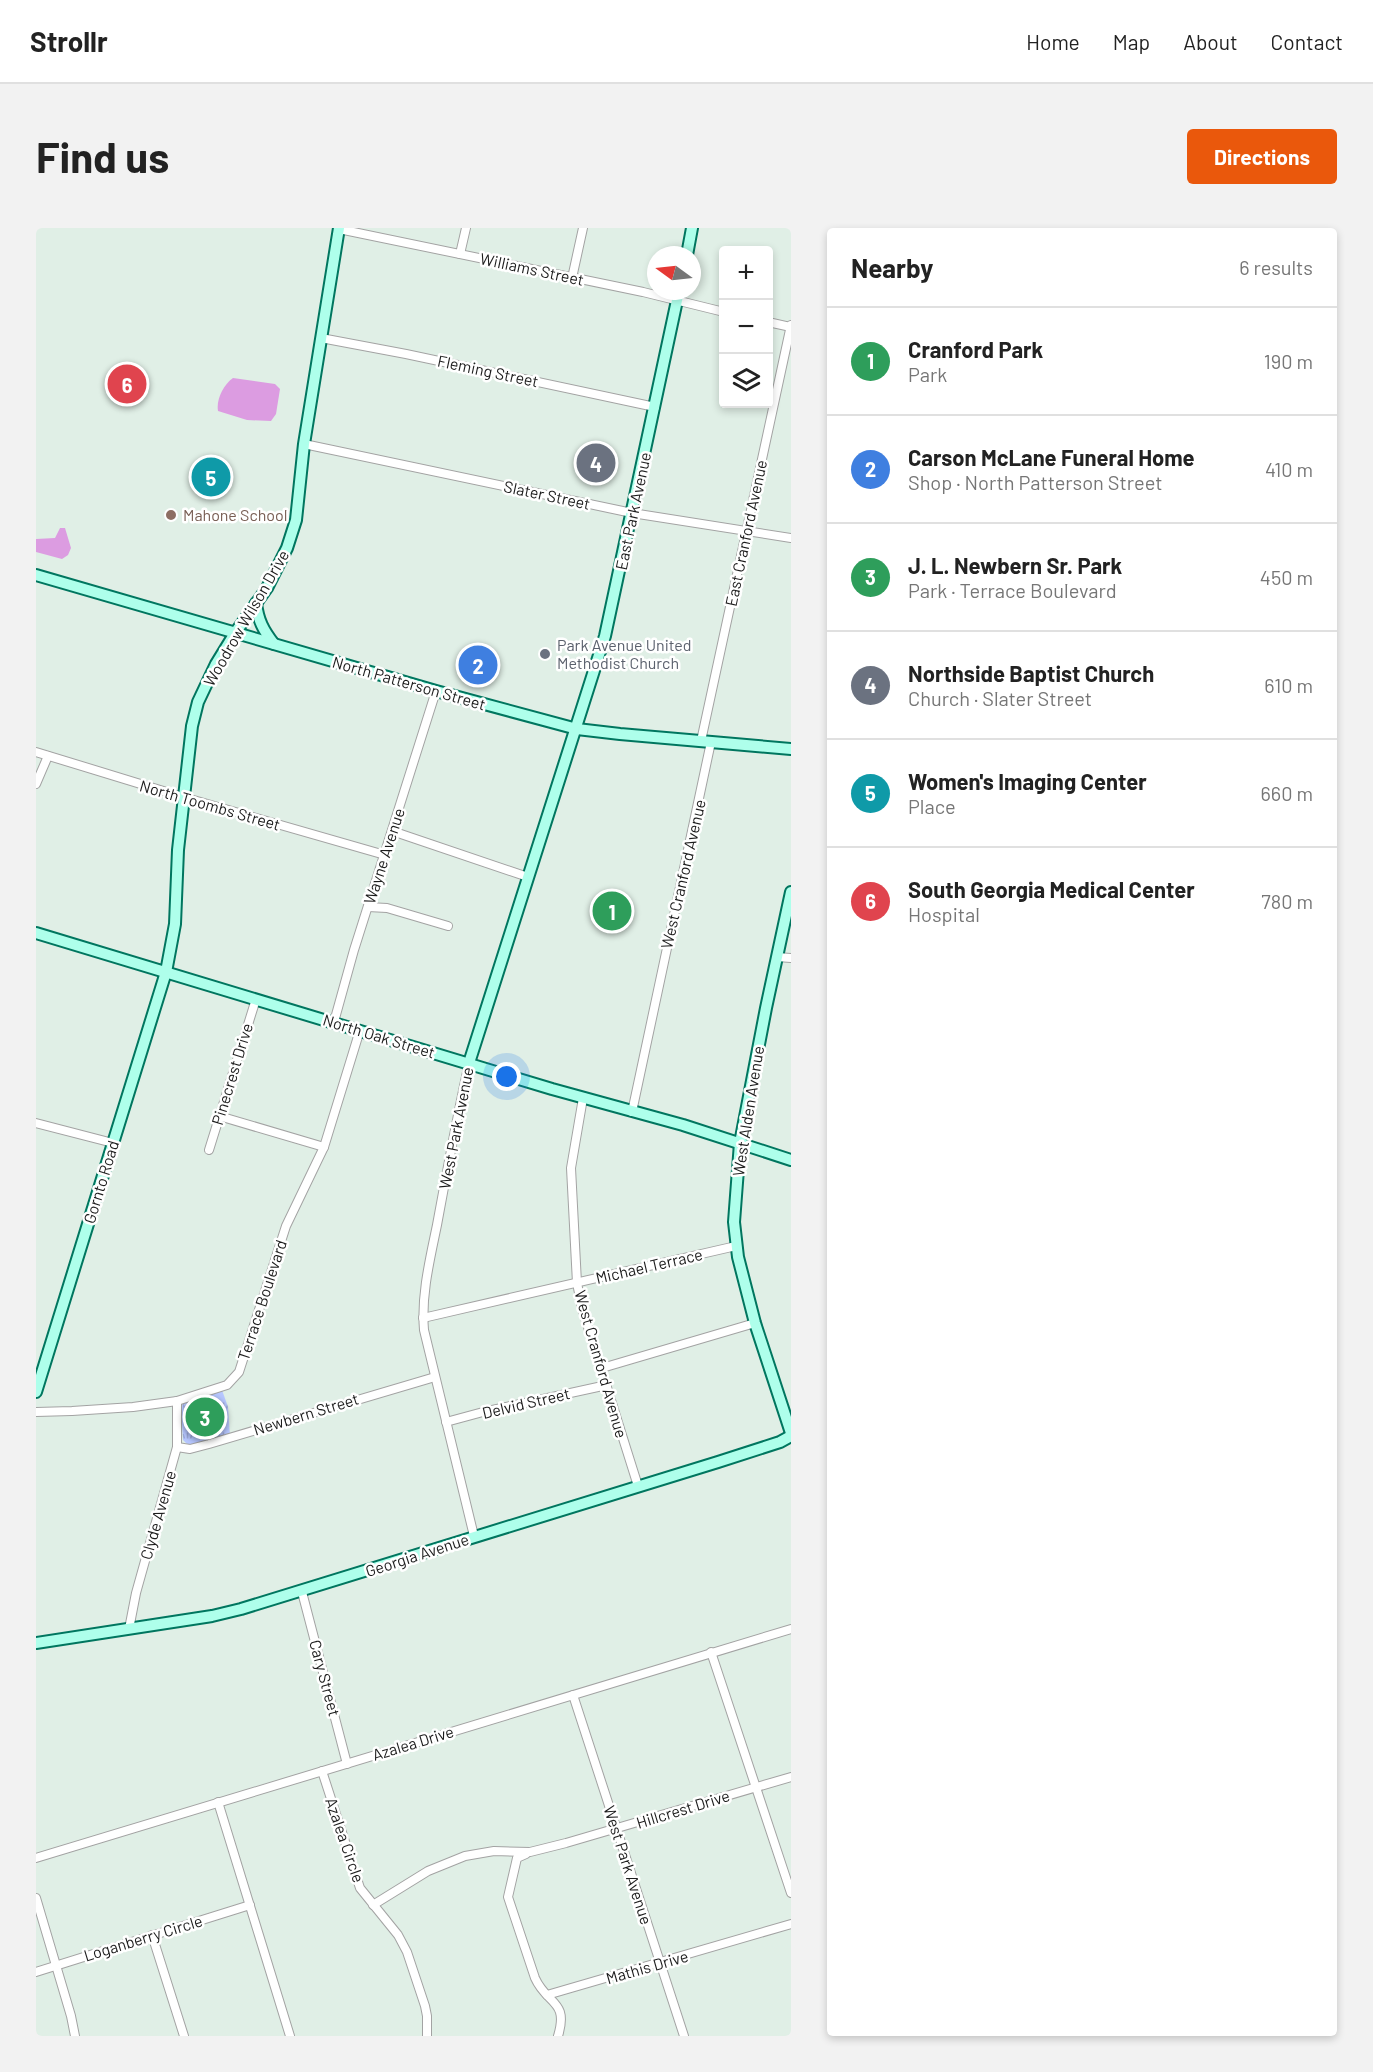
<!DOCTYPE html>
<html lang="en">
<head>
<meta charset="utf-8">
<style>
	:root { --surface:#fff; --page:#f2f2f2; --text:#222; --muted:#767676; --line:#e0e0e0; --accent:#ea580c }
	body { margin:0; font-family:Barlow,sans-serif; background:var(--page); color:var(--text) }
	.controls { position:absolute; right:18px; top:18px; display:grid; overflow:hidden; border-radius:6px; box-shadow:0 3px 9px #0003 }
	.controls button { width:54px; height:54px; display:grid; place-items:center; padding:0; border:0; border-bottom:2px solid var(--line); background:var(--surface); color:var(--text); font:30px sans-serif }
	.compass { position:absolute; left:611px; top:18px; width:54px; height:54px; border-radius:50%; background:var(--surface); box-shadow:0 3px 9px #0003; rotate:285deg }
	.you { position:absolute; left:471px; top:849px; width:21px; height:21px; margin:-15px; border:4px solid #fff; border-radius:50%; background:#1a73e8; box-shadow:0 0 0 9px #1a73e833 }
	.badge { display:grid; place-items:center; width:39px; height:39px; border-radius:50%; background:var(--accent); color:#fff; font-size:20px; font-weight:700 }
	.pin { position:absolute; translate:-50% -50%; border:3px solid #fff; box-shadow:0 2px 6px #0006 }
	.list { margin:0; padding:0; list-style:none }
	h2 { display:flex; justify-content:space-between; align-items:center; height:78px; margin:0; padding:0 24px; font-size:26px }
	h2 small { font-size:20px; font-weight:400; color:var(--muted) }
	.list li { display:grid; grid-template-columns:39px 1fr auto; gap:18px; align-items:center; box-sizing:border-box; height:108px; padding:0 24px; border-top:2px solid var(--line) }
	.list b { display:block; font-size:22px; white-space:nowrap }
	.list p { margin:0; font-size:20px; white-space:nowrap; color:var(--muted) }
	.list em { font-size:20px; font-style:normal; color:var(--muted) }
	.icon { flex:none; width:33px; height:33px; fill:none; stroke:currentColor; stroke-width:2; stroke-linecap:round; stroke-linejoin:round }
	.map { position:relative; flex:none; width:755px; height:1808px; overflow:hidden; border-radius:6px }
	header { display:flex; align-items:center; gap:36px; box-sizing:border-box; height:84px; padding:0 30px; background:var(--surface); border-bottom:2px solid var(--line) }
	header strong { font-size:28px }
	nav { display:flex; gap:33px; margin-inline-start:auto; font-size:21px }
	.intro { display:flex; align-items:center; justify-content:space-between; box-sizing:border-box; height:144px; padding:0 36px }
	h1 { margin:0; font-size:42px }
	.button { padding:15px 27px; border-radius:6px; background:var(--accent); color:#fff; font-size:21px; font-weight:700 }
	main { display:flex; gap:36px; padding:0 36px }
	aside { flex:1; background:var(--surface); border-radius:6px; box-shadow:0 3px 9px #0003 }
	.map>svg:first-child { display:block }
	.park { fill:url(#park-tufts) }
	.water { fill:#dc9ce1 }
	.lines { fill:none; stroke-linecap:round; stroke-linejoin:round }
	.street-casing { stroke:#a3a3a3; stroke-width:10 }
	.secondary-casing { stroke:#00765f; stroke-width:14 }
	.street { stroke:#fff; stroke-width:8 }
	.secondary { stroke:#aeffeb; stroke-width:10 }
	.education-dot { fill:#8d6e63; stroke:#fff; stroke-width:2 }
	.worship-dot { fill:#6b7280; stroke:#fff; stroke-width:2 }
	.labels { text-anchor:middle; stroke-width:5; stroke-linejoin:round; paint-order:stroke }
	.street-label { font-size:16px; fill:#1c1c1c; stroke:#fff }
	.education-label { font-size:16px; fill:#785e54; stroke:#fff; text-anchor:start }
	.worship-label { font-size:16px; fill:#5b616d; stroke:#fff; text-anchor:start }
</style>
</head>
<body>
<header>
<strong>Strollr</strong>
<nav><a>Home</a><a>Map</a><a>About</a><a>Contact</a></nav>
</header>
<div class="intro"><h1>Find us</h1><a class="button">Directions</a></div>
<main>
<div class="map">
<svg width="755" height="1808" viewBox="0 0 755 1808">
	<defs>
		<pattern id="park-tufts" width="24" height="20" patternUnits="userSpaceOnUse" patternTransform="scale(1.5)"><rect width="24" height="20" fill="#b7c7ff"/><path d="M3 7l-1-3M5 7V3M7 7l1-3M15 17l-1-3M17 17v-4M19 17l1-3" fill="none" stroke="#9daada"/></pattern>
	</defs>
	<rect width="100%" height="100%" fill="#e0efe6"/>
	<polygon class="park" points="186,1162 192,1179 194,1208 154,1219 147,1212 145,1181 147,1175"/>
	<g class="water">
		<path d="M 197,150 L 239,156 L 244,161 L 240,186 L 235,193 L 211,192 L 182,183 C 180,172 187,157 197,150 Z"/>
		<polygon points="24,300 29,300 35,320 32,327 26,331 0,324 0,311 19,310"/>
	</g>
	<g class="lines">
		<g class="street-casing">
			<g id="street">
				<polyline points="303,1 607,64 688,84"/>
				<polyline points="424,26 430,0"/>
				<polyline points="536,50 547,0"/>
				<polyline points="732,94 755,99"/>
				<polyline points="285,110 370,126 619,179"/>
				<polyline points="268,216 596,285 755,310"/>
				<polyline points="665,513 755,97"/>
				<polyline points="0,524 147,569 349,627"/>
				<polyline points="0,556 12,528"/>
				<polyline points="356,603 492,649"/>
				<polyline points="332,679 351,680 412,698"/>
				<polyline points="741,729 755,730"/>
				<polyline points="298,794 318,722 400,463"/>
				<path d="M 433,835 C 421,888 411,943 401,997 C 394,1031 385,1067 388,1102 L 438,1308"/>
				<polyline points="547,870 535,940 541,1055 546,1080 602,1258"/>
				<polyline points="596,884 675,514"/>
				<polyline points="183,888 288,919"/>
				<polyline points="0,895 77,915"/>
				<polyline points="173,922 220,771"/>
				<polyline points="387,1090 700,1018"/>
				<polyline points="566,1140 719,1095"/>
				<polyline points="0,1184 36,1183 97,1179 141,1173 191,1157 203,1144 250,998 288,919 324,802"/>
				<polyline points="410,1194 447,1184 571,1157"/>
				<polyline points="141,1219 154,1221 173,1216 399,1149"/>
				<polyline points="266,1364 311,1536"/>
				<polyline points="93,1401 100,1365 141,1219 141,1173"/>
				<polyline points="675,1424 755,1665"/>
				<polyline points="537,1467 648,1808"/>
				<polyline points="286,1543 324,1660 362,1707 371,1724 389,1778 391,1788 391,1808"/>
				<polyline points="182,1574 254,1808"/>
				<path d="M 490,1626 L 481,1630 L 472,1669 L 499,1750 C 511,1777 533,1772 522,1808"/>
				<polyline points="0,1630 755,1401"/>
				<polyline points="0,1670 35,1788 39,1808"/>
				<polyline points="337,1677 392,1643 429,1628 458,1623 494,1624 530,1615 755,1549"/>
				<polyline points="116,1707 148,1808"/>
				<polyline points="0,1744 214,1677"/>
				<polyline points="511,1767 755,1696"/>
			</g>
		</g>
		<g class="secondary-casing">
			<g id="secondary">
				<polyline points="651,27 656,0"/>
				<polyline points="0,347 400,463 541,501 584,506 755,521"/>
				<path d="M 220,375 C 222,392 227,402 238,416"/>
				<polyline points="755,664 730,780 704,915 698,994 702,1029 719,1095 755,1205"/>
				<polyline points="0,705 516,861 647,897 755,932"/>
				<polyline points="433,835 569,408 643,63"/>
				<polyline points="0,1164 130,744 139,696 142,622 156,498 162,474 180,436 199,405 231,360 251,320 260,292 268,216 303,0"/>
				<polyline points="0,1415 176,1388 205,1381 682,1234 744,1214 755,1208"/>
			</g>
		</g>
		<use href="#street" class="street"/>
		<use href="#secondary" class="secondary"/>
	</g>
	<circle class="education-dot" cx="135" cy="287" r="6"/>
	<circle class="worship-dot" cx="509" cy="426" r="6"/>
	<g class="labels">
		<g class="street-label">
			<text transform="translate(496 41) rotate(12)" y="6">Williams Street</text>
			<text transform="translate(452 143) rotate(12)" y="6">Fleming Street</text>
			<text transform="translate(511 267) rotate(12)" y="6">Slater Street</text>
			<text transform="translate(597 283) rotate(-78)" y="6">East Park Avenue</text>
			<text transform="translate(710 305) rotate(-78)" y="6">East Cranford Avenue</text>
			<text transform="translate(210 390) rotate(-60)" y="6">Woodrow Wilson Drive</text>
			<text transform="translate(373 455) rotate(16)" y="6">North Patterson Street</text>
			<text transform="translate(174 577) rotate(16)" y="6">North Toombs Street</text>
			<text transform="translate(348 628) rotate(-72)" y="6">Wayne Avenue</text>
			<text transform="translate(647 646) rotate(-77)" y="6">West Cranford Avenue</text>
			<text transform="translate(343 808) rotate(17)" y="6">North Oak Street</text>
			<text transform="translate(196 846) rotate(-73)" y="6">Pinecrest Drive</text>
			<text transform="translate(712 883) rotate(-81)" y="6">West Alden Avenue</text>
			<text transform="translate(420 900) rotate(-79)" y="6">West Park Avenue</text>
			<text transform="translate(65 954) rotate(-73)" y="6">Gornto Road</text>
			<text transform="translate(613 1038) rotate(-13)" y="6">Michael Terrace</text>
			<text transform="translate(226 1072) rotate(-72)" y="6">Terrace Boulevard</text>
			<text transform="translate(565 1136) rotate(74)" y="6">West Cranford Avenue</text>
			<text transform="translate(490 1175) rotate(-13)" y="6">Delvid Street</text>
			<text transform="translate(270 1186) rotate(-17)" y="6">Newbern Street</text>
			<text transform="translate(122 1287) rotate(-74)" y="6">Clyde Avenue</text>
			<text transform="translate(381 1327) rotate(-18)" y="6">Georgia Avenue</text>
			<text transform="translate(289 1450) rotate(75)" y="6">Cary Street</text>
			<text transform="translate(377 1515) rotate(-17)" y="6">Azalea Drive</text>
			<text transform="translate(647 1581) rotate(-17)" y="6">Hillcrest Drive</text>
			<text transform="translate(309 1612) rotate(71)" y="6">Azalea Circle</text>
			<text transform="translate(592 1637) rotate(72)" y="6">West Park Avenue</text>
			<text transform="translate(107 1710) rotate(-17)" y="6">Loganberry Circle</text>
			<text transform="translate(611 1739) rotate(-16)" y="6">Mathis Drive</text>
		</g>
		<g class="education-label">
			<text x="147" y="293">Mahone School</text>
		</g>
		<g class="worship-label">
			<text x="521" y="423">Park Avenue United<tspan x="521" dy="18">Methodist Church</tspan></text>
		</g>
	</g>
</svg>
<div class="controls">
<button>+</button>
<button>−</button>
<button><svg class="icon" aria-label="layers" viewBox="0 0 24 24"><path d="M12 4l9 5-9 5-9-5zM3 14l9 5 9-5"/></svg></button>
</div>
<svg class="compass" viewBox="-18 -18 36 36"><path d="M0-13l5 13h-10z" fill="#e53935"/><path d="M0 13l5-13h-10z" fill="#767676"/></svg>
<div class="you"></div>
<div class="pin badge" style="left:576px;top:683px;background:#2e9e5b">1</div>
<div class="pin badge" style="left:442px;top:437px;background:#3f7fe0">2</div>
<div class="pin badge" style="left:169px;top:1189px;background:#2e9e5b">3</div>
<div class="pin badge" style="left:560px;top:235px;background:#6b7280">4</div>
<div class="pin badge" style="left:175px;top:249px;background:#0f9aa8">5</div>
<div class="pin badge" style="left:91px;top:156px;background:#e0444e">6</div>
</div>
<aside>
<h2>Nearby<small>6 results</small></h2>
<ul class="list">
<li><span class="badge" style="background:#2e9e5b">1</span><div><b>Cranford Park</b><p>Park</p></div><em>190 m</em></li>
<li><span class="badge" style="background:#3f7fe0">2</span><div><b>Carson McLane Funeral Home</b><p>Shop · North Patterson Street</p></div><em>410 m</em></li>
<li><span class="badge" style="background:#2e9e5b">3</span><div><b>J. L. Newbern Sr. Park</b><p>Park · Terrace Boulevard</p></div><em>450 m</em></li>
<li><span class="badge" style="background:#6b7280">4</span><div><b>Northside Baptist Church</b><p>Church · Slater Street</p></div><em>610 m</em></li>
<li><span class="badge" style="background:#0f9aa8">5</span><div><b>Women's Imaging Center</b><p>Place</p></div><em>660 m</em></li>
<li><span class="badge" style="background:#e0444e">6</span><div><b>South Georgia Medical Center</b><p>Hospital</p></div><em>780 m</em></li>
</ul>
</aside>
</main>
</body>
</html>
